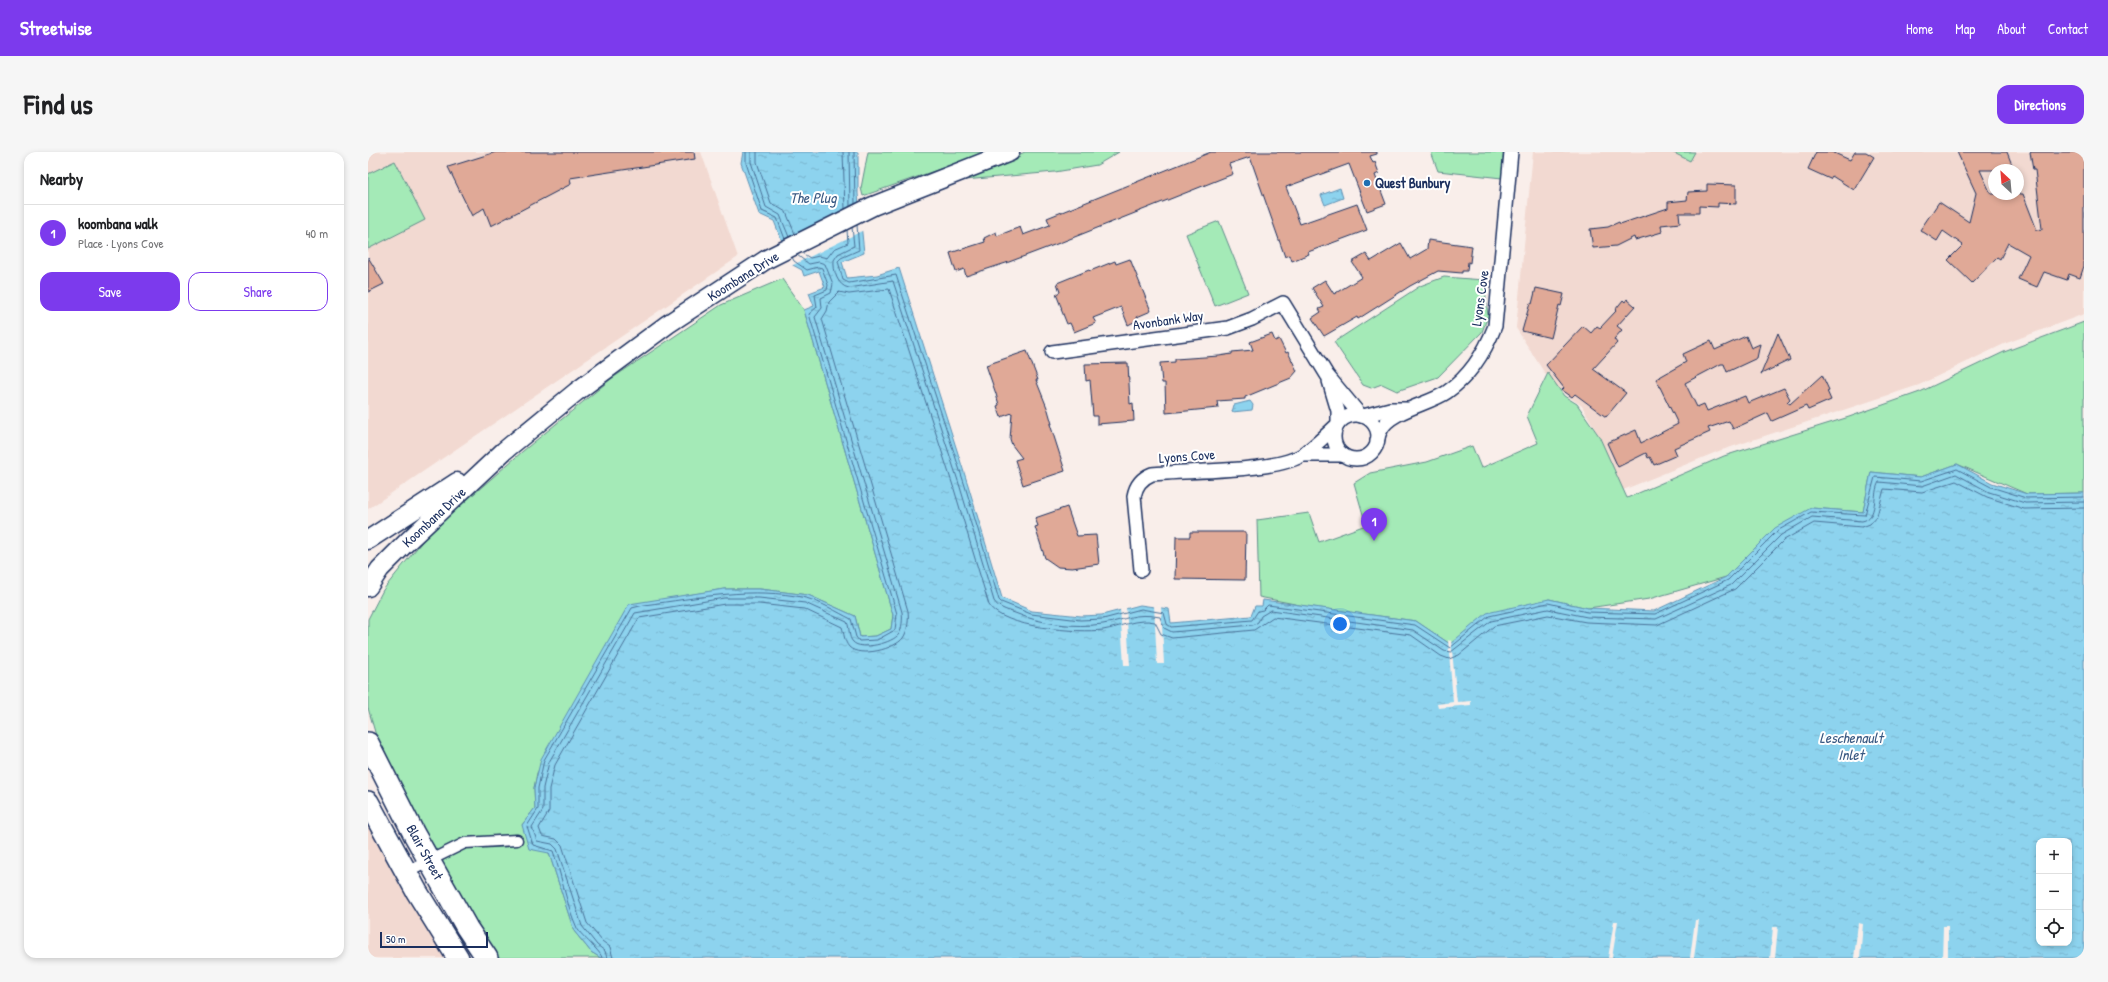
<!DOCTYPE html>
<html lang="en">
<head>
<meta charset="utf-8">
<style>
	:root { --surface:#fff; --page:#f6f6f6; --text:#202124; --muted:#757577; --line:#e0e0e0; --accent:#7c3aed }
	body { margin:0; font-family:"Patrick Hand",sans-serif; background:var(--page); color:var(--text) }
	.controls { position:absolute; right:12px; bottom:12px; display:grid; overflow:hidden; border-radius:8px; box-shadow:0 2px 6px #0003 }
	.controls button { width:36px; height:36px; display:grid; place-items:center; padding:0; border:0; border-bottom:1px solid var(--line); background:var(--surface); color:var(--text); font:20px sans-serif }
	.compass { position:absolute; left:1620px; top:12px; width:36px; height:36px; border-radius:50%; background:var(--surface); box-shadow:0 2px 6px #0003; rotate:334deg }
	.scale { position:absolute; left:12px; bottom:10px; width:108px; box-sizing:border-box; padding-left:4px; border:2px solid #1b2f5e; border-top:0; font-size:11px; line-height:14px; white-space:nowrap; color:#1b2f5e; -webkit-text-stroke:3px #fff; paint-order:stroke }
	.you { position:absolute; left:972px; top:472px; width:14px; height:14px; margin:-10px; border:3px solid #fff; border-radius:50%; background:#1a73e8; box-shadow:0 0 0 6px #1a73e833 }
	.badge { display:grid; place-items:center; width:26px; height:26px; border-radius:50%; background:var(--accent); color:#fff; font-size:13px; font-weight:700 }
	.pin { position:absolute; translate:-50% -33px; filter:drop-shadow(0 1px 2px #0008) }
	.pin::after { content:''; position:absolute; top:21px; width:14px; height:12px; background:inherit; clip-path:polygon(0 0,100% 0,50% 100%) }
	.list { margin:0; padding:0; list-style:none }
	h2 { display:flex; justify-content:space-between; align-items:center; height:52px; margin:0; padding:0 16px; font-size:17px }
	h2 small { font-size:13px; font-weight:400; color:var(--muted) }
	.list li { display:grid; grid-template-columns:26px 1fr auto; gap:12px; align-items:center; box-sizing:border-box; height:56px; padding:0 16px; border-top:1px solid var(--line) }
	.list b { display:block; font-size:15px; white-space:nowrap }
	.list p { margin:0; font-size:13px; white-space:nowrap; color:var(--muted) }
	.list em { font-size:13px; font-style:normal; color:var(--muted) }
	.actions { display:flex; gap:8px; padding:12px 16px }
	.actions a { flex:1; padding:9px 0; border:1px solid var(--accent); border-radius:12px; text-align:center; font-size:14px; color:var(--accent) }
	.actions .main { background:var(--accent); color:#fff }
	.icon { flex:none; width:22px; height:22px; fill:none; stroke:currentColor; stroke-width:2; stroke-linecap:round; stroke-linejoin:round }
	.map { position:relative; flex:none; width:1716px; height:806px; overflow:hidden; border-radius:12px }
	header { display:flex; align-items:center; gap:24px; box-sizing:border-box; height:56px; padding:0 20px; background:var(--accent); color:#fff }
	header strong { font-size:19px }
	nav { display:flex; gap:22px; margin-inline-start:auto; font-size:14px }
	.intro { display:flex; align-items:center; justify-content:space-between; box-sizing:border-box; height:96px; padding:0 24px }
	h1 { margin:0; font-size:28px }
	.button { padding:10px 18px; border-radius:12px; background:var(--accent); color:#fff; font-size:14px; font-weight:700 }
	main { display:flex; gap:24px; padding:0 24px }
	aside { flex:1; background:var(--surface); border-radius:12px; box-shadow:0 2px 6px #0003 }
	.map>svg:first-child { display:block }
	.built { fill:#f2d9d1; fill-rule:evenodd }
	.park { fill:#a4eab7; stroke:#608c8a }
	.water { fill:url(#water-ripples); stroke:#5f91b4; fill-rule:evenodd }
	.pier { fill:#f9eeea }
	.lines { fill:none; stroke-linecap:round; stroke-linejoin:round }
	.shore { stroke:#497198; stroke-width:1 }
	.building { fill:#e0a997; stroke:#1b2f5e }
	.pedestrian-casing { stroke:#1b2f5e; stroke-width:13 }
	.minor-casing { stroke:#1b2f5e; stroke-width:16 }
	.secondary-casing { stroke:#1b2f5e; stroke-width:21 }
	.primary-casing { stroke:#1b2f5e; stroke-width:24 }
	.pedestrian { stroke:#fff; stroke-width:10 }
	.minor { stroke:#fff; stroke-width:13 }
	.secondary { stroke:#fff; stroke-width:18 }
	.primary { stroke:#fff; stroke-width:21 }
	.poi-dot { fill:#1f6fb2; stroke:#fff; stroke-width:1.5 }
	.labels { text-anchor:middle; stroke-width:4; stroke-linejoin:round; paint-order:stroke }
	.poi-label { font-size:14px; font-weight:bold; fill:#1b2f5e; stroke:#fff; text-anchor:start }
	.street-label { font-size:14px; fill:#1b2f5e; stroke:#fff }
	.water-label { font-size:15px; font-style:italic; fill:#385882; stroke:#fff }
</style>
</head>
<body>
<header>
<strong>Streetwise</strong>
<nav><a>Home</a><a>Map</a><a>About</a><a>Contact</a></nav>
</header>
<div class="intro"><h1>Find us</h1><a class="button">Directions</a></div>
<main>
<aside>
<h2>Nearby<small></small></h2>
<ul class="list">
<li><span class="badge">1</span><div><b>koombana walk</b><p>Place · Lyons Cove</p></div><em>40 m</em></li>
</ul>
<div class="actions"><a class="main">Save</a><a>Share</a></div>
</aside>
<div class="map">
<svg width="1716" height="806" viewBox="0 0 1716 806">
	<defs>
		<pattern id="water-ripples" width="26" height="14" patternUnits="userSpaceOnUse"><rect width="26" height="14" fill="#8dd3ee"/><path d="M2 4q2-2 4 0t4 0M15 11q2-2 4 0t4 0" fill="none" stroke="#79b5ce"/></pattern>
	</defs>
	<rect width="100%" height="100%" fill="#f9eeea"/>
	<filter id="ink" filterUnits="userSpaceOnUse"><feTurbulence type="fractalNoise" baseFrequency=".025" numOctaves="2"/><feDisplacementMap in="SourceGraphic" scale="8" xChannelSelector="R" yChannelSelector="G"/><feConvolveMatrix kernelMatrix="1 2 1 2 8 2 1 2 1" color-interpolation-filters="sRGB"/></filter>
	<g filter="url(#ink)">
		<g class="built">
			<polygon points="0,0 333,0 370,105 0,357"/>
			<path d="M 1165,0 L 1716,0 L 1716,162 L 1636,192 L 1551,233 L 1351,299 L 1255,338 L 1231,284 L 1214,254 L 1193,239 L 1176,220 L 1148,176 ZM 1626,18 L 1650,18 L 1650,42 L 1626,42 Z"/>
			<polygon points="0,672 24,715 76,806 0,806"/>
		</g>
		<g class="park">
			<polygon points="500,0 620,0 495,44 493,36"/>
			<polygon points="657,0 751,0 729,13 687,20 585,29"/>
			<polygon points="1063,0 1136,0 1134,26 1070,19"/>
			<polygon points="1304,0 1327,0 1322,9"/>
			<polygon points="27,9 57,68 0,97 0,22"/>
			<polygon points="851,69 880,141 847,154 818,82"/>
			<polygon points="1076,125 1116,128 1120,164 1114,180 1070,225 1029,239 1014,232 1003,236 995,233 966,190 1052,134"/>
			<polygon points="414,127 436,158 525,463 523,477 508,484 492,485 487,464 440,443 392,437 356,437 261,453 169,621 166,636 167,656 154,673 181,701 206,779 223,800 233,806 130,806 101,765 11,594 0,556 0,467 15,438 61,381 155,299 243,227 353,153"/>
			<polygon points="1716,170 1716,341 1659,342 1589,312 1553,325 1503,320 1495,360 1443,356 1383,402 1358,425 1281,447 1220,456 1181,447 1082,492 1048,469 937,454 891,445 889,368 941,361 951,390 998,373 986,331 1002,321 1059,310 1104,294 1113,316 1170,291 1159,264 1180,221 1196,244 1209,252 1231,284 1259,346 1356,304 1481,265 1552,240 1636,200"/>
		</g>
		<g class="water">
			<path d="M 375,0 L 490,0 L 490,42 L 496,101 L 474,110 L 479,126 L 509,123 L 531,116 L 600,333 L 634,446 L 664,459 L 713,464 L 734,463 L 772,453 L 801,457 L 803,471 L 883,464 L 887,454 L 894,454 L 895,448 L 1048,469 L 1082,492 L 1119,461 L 1181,447 L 1220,456 L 1286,459 L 1358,425 L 1407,376 L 1443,356 L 1495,360 L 1503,320 L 1553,325 L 1589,312 L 1624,331 L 1659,342 L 1716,341 L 1716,806 L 233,806 L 223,800 L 206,779 L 181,701 L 161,697 L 154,673 L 167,656 L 166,636 L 173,607 L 261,452 L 356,437 L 392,437 L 440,443 L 487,464 L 492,485 L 508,484 L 523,477 L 525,463 L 436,158 L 446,154 L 441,141 L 457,135 L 451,119 L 436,124 L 434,118 L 423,112 L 406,69 L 391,62 L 373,11 ZM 1671,689 L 1701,689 L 1701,791 L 1671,791 Z"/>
			<polygon points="972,36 975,46 957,53 953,43"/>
			<polygon points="882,249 885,253 884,258 864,260 866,253"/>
		</g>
		<g class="pier">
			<polygon points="493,50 496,78 423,114 421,112 412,91"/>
			<polygon points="786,453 793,454 796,512 789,512"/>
			<polygon points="758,454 762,513 756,513 752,456"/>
			<polygon points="1080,488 1082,489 1083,488 1089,550 1103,549 1103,553 1070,556 1069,552 1085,550"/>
			<polygon points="1327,768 1331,768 1326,806 1322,806"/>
			<polygon points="1246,769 1250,769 1244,806 1240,806"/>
			<polygon points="1490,771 1495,772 1492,806 1486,806"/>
			<polygon points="1575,774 1580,774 1580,806 1574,806"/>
			<polygon points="1405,775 1410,775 1407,806 1402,806"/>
		</g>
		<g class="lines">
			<g class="shore">
				<polyline points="378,0 378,11 394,59 409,66 417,87"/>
				<polyline points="383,0 383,10 398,55 412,63 421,85"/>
				<polyline points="389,0 389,10 403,51 418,60 427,82"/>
				<polyline points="475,0 477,57"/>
				<polyline points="481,0 482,54"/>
				<polyline points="486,0 487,52"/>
				<polyline points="489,73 491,98 473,106 470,109 475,128 481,131 528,123 597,334 631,448 633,450 663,462 712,468 735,467 773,457 796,461 799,472 803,475 884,468 890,459 895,458 900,453 1047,473 1082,496 1121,464 1180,451 1219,460 1287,462 1360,428 1409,379 1443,360 1497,363 1507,325 1553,329 1589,317 1623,335 1658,346 1716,345"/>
				<path d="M 484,75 L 486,94 L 470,102 L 466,108 C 465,118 469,134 481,136 L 525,129 L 592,335 L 626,449 C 630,456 639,458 647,461 C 673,472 706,476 735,472 C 758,468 766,460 792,465 L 796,476 L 804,480 L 885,473 L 890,470 L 893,464 L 903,458 L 1045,478 L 1076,499 L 1083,500 L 1123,469 L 1180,457 L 1219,465 L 1288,467 L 1363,433 L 1413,383 L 1444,365 L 1494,369 C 1511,366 1504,341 1511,330 L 1554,334 L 1588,322 L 1621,340 L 1657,351 L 1716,350"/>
				<polyline points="434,101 442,106 451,104 459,106 466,97 480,91 479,78"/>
				<path d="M 234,806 C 234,800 213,784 209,776 C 198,752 194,724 185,699 L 165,693 L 159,674 L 170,657 L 170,636 L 176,608 L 264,456 L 276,453 C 330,446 384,434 438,446 C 453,450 469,460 483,467 L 488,485 L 491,489 L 509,488 L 527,478 L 529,462 L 441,162 L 449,155 L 447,143 L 459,138 L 460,133 L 454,116 L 450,115 L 439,118 L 426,109 L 424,105"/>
				<path d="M 239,806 L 237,799 L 229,793 L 214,774 L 189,697 L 184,692 L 169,689 L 164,675 L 175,658 L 175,636 L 181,610 L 267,461 L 356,446 L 391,446 L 437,451 L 479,470 C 482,476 480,485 485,490 C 493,499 525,491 531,482 C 534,477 535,466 534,460 L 447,165 L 454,156 L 453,146 L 463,141 L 465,132 L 457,112 L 451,110 L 441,112 L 429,103"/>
				<path d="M 245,806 L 242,795 L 234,789 L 219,771 L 194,693 L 188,687 L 174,684 L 171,676 L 181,659 L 181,637 L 187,613 L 271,466 L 357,452 L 391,452 L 436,457 L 474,475 C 476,481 476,489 481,495 C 492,506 527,497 535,486 C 540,479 541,466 540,459 L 454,167 L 459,159 L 461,150 L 471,140 L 481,142 L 521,137 L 586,337 L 621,453 C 635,476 710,481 735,478 C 753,475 768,466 787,470 L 793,482 L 804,486 L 886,478 L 905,465 L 1043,483 L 1073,504 L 1081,507 L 1091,503 L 1126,474 L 1180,463 L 1218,470 L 1289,473 L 1367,437 L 1416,388 L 1446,371 L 1494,375 L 1502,372 L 1509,364 L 1516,337 L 1554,340 L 1588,329 L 1619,345 L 1656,357 L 1716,356"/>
			</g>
		</g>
		<g class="building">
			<polygon points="128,0 326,0 327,7 202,26 203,32 123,74 116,56 104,64 80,15"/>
			<polygon points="843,0 1009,0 1009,2 1002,4 1005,11 1007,10 1011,21 1007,23 1018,52 999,59 981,12 918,35 932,72 989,52 999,78 940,100 941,102 924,109 922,103 917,105 882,5 861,12 865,22 694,90 641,110 598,124 596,117 588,120 582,101 617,90 616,86 628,80 629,84 652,75 655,83 682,73 679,66"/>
			<polygon points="1448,0 1464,0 1482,8 1487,0 1498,0 1506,5 1486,38 1464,24 1462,27 1440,17"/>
			<polygon points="1589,0 1639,0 1646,18 1612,18 1623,42 1655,42 1669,78 1674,77 1667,18 1665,18 1662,0 1716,0 1716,114 1712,126 1701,122 1699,128 1676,120 1669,135 1650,127 1661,103 1640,91 1632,107 1629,105 1604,131 1580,108 1595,93 1575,79 1569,89 1552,78 1571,50 1601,70 1608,41"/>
			<polygon points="1339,32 1368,33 1368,52 1350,51 1350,55 1331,54 1331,61 1311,61 1312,71 1293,73 1294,80 1267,88 1266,85 1248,94 1225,96 1222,77 1240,75 1251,70 1252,72 1300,56 1300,50 1319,48 1320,40 1339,39"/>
			<polygon points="1060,88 1104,94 1102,111 1100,110 1099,119 1094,119 1094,121 1070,119 1042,134 990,167 989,165 956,184 944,166 953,160 951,157 956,155 944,136 957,128 966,142 994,125 984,110 998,102 1003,109 1033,91 1042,107 1059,97"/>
			<polygon points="0,105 16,132 0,140"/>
			<polygon points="762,107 783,159 769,165 770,168 760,173 753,155 725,166 728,171 706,180 702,171 699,172 693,157 694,157 688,142 692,140 689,131 721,118 722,119 747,109 748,112"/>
			<polygon points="1168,136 1196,142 1193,154 1191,153 1183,186 1154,179 1162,151 1164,152"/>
			<polygon points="1259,147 1267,154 1249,174 1254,178 1246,187 1249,191 1225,217 1258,241 1238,265 1207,242 1204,245 1194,238 1196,236 1178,213 1215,174 1223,181 1229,174 1232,176 1248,159 1247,158 1255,148 1257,150"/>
			<polygon points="1410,181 1422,208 1393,222"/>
			<polygon points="904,182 907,189 911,187 918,201 920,200 929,219 923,226 877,245 877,247 849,249 850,256 798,261 797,231 794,231 792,211 807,210 807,207 851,204 864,202 864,200 885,198 882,190"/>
			<polygon points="1378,184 1383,196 1392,192 1389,206 1359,220 1356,212 1353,212 1317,231 1329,255 1336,252 1339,259 1377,244 1380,251 1416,236 1422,247 1419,250 1422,252 1454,223 1461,238 1459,239 1463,248 1440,258 1438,254 1404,269 1400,261 1365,277 1361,269 1340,276 1342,280 1306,296 1309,303 1286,313 1282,305 1280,306 1278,301 1250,315 1239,291 1268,278 1273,291 1310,272 1288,227 1318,210 1315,202 1343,189 1347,198"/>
			<polygon points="659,199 670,228 668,228 680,258 684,272 682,272 697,319 655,333 647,308 654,306 644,293 642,287 644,261 633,265 629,254 631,253 628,242 618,213"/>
			<polygon points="760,211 762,252 765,251 766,269 729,272 729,264 725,264 722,228 718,229 717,212"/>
			<polygon points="699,355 709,384 728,383 731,412 704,416 690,415 677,406 667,375 670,374 667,366"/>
			<polygon points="822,380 878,380 877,428 807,427 808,385 822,385"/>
		</g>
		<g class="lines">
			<g class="pedestrian-casing">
				<polyline id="pedestrian" points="38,720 97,691 149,688"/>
			</g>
			<g class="minor-casing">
				<g id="minor">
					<polyline points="684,200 860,176 884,167 915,151 959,223 993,264"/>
					<polyline points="961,229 970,259 970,272"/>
					<circle cx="988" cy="285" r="22"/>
					<polyline points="995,264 1022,257 1038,257"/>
					<path d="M 1009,289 C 1010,286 1011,281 1013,278 C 1021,259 1062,252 1079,240 C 1102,224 1117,200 1127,174 L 1143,0"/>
					<polyline points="935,303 975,303"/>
					<path d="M 773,418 L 766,344 C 768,333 774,326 784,322 C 821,318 908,321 936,302 C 947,294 958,283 968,274"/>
				</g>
			</g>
			<g class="secondary-casing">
				<g id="secondary">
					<polyline points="0,388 89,330"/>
					<polyline points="0,435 12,417 40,389 136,299 208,240 300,172 399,107 505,54 642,0"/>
				</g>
			</g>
			<g class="primary-casing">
				<g id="primary">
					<polyline points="0,591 46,682 99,776 119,806"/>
					<polyline points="0,650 49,740 90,806"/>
				</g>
			</g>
			<use href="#pedestrian" class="pedestrian"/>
			<use href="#minor" class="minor"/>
			<use href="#secondary" class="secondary"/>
			<use href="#primary" class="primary"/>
		</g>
	</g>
	<circle class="poi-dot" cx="999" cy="31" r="4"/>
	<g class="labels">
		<g class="poi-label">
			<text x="1007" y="36">Quest Bunbury</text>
		</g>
		<g class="street-label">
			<text transform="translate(375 124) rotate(-32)" y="5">Koombana Drive</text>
			<text transform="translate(1112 146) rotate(-82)" y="5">Lyons Cove</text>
			<text transform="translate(800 168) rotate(-8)" y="5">Avonbank Way</text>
			<text transform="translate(819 304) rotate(-4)" y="5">Lyons Cove</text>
			<text transform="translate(66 365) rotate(-43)" y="5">Koombana Drive</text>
			<text transform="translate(57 700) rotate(61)" y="5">Blair Street</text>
		</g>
		<g class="water-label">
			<text x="445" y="51">The Plug</text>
			<text x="1483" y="591">Leschenault<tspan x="1483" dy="17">Inlet</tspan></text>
		</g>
	</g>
</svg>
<div class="controls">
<button>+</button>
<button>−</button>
<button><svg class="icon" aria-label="locate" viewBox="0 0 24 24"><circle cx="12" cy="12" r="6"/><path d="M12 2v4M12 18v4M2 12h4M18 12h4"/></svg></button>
</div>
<svg class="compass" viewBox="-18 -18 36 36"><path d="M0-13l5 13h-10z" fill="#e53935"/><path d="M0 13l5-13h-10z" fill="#757577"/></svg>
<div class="scale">50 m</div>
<div class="you"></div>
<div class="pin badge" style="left:1006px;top:389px">1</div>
</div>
</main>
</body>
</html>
